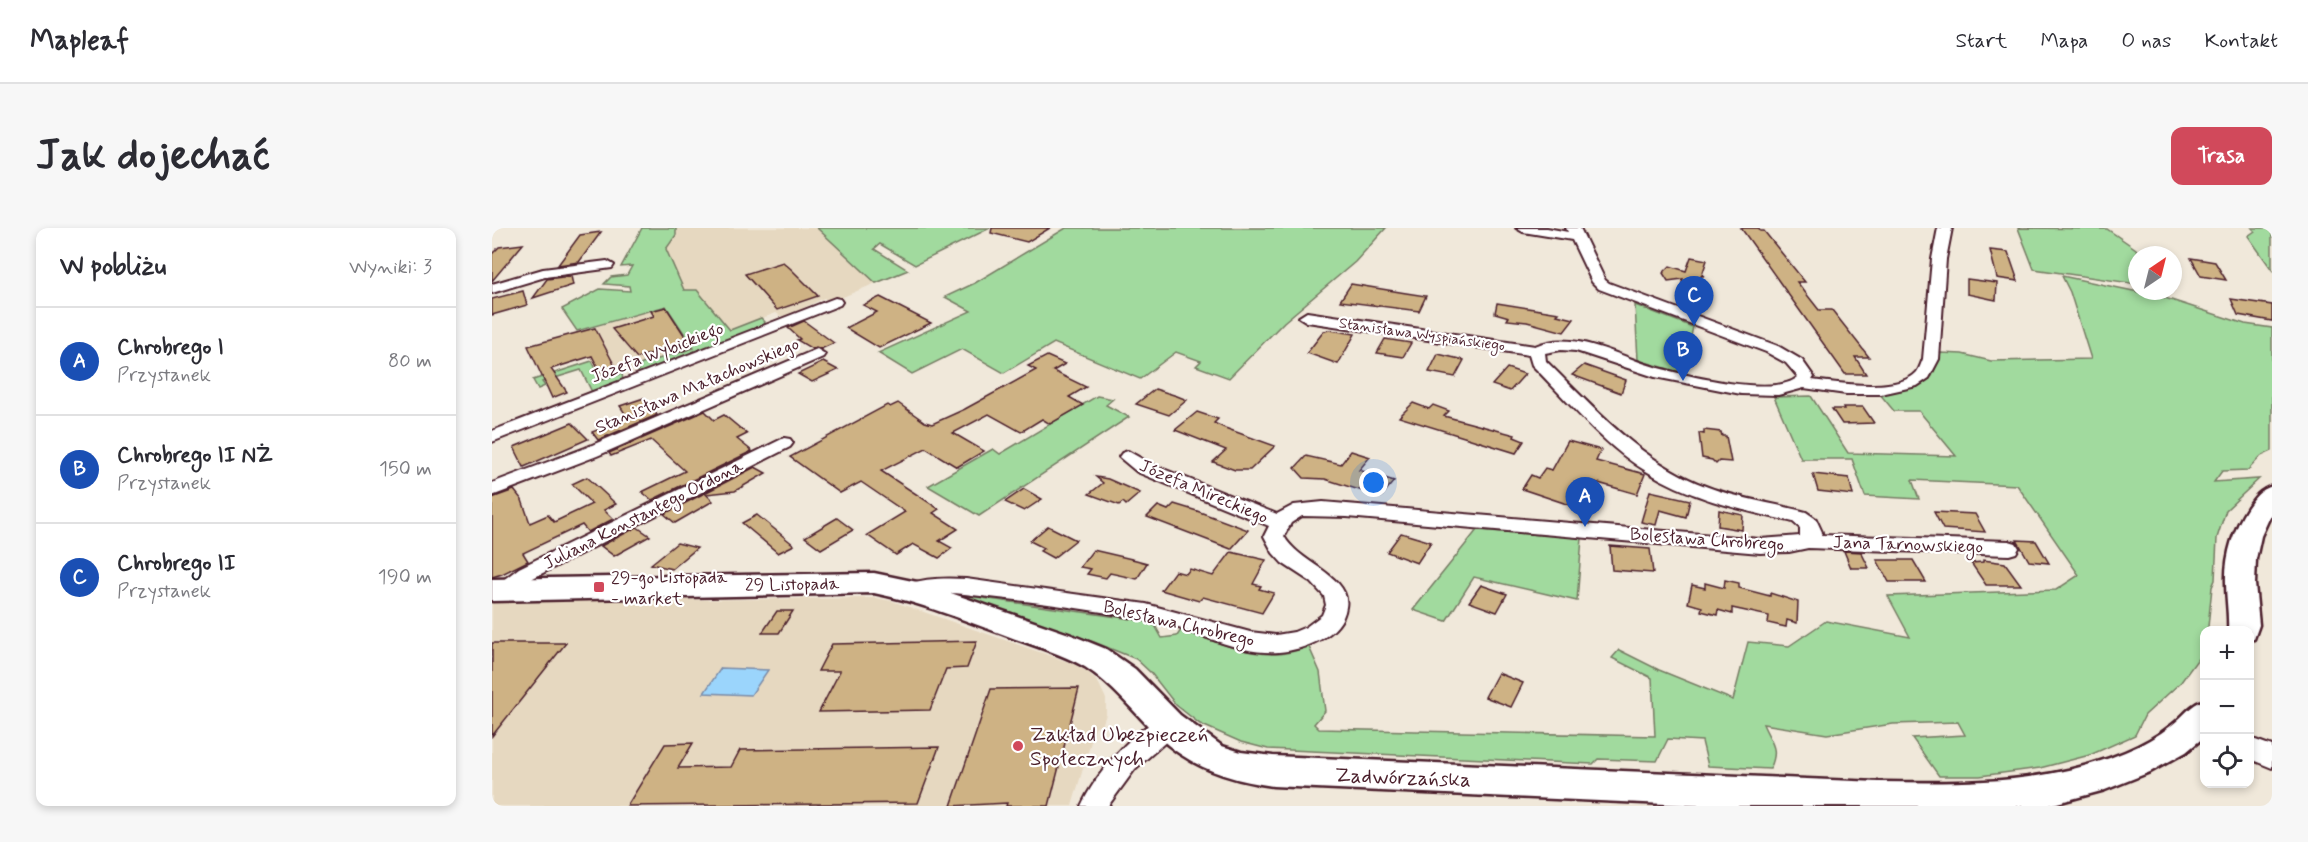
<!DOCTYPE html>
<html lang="pl">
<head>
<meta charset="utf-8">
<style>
	:root { --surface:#fff; --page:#f7f7f7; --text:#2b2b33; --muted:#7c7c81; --line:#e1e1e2; --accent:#d1495b }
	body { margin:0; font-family:Mynerve,sans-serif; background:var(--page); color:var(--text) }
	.controls { position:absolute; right:18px; bottom:18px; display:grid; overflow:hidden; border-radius:12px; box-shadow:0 3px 9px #0003 }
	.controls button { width:54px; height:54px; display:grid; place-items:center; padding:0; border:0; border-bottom:2px solid var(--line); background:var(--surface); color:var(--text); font:30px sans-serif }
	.compass { position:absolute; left:1636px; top:18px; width:54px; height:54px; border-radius:50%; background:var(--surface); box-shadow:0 3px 9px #0003; rotate:35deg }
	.you { position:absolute; left:882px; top:255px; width:21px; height:21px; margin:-15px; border:4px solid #fff; border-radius:50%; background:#1a73e8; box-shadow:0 0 0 9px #1a73e833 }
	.badge { display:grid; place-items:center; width:39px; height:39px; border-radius:50%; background:var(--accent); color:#fff; font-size:20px; font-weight:700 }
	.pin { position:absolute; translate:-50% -50px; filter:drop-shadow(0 2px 3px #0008) }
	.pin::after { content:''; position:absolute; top:32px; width:21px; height:18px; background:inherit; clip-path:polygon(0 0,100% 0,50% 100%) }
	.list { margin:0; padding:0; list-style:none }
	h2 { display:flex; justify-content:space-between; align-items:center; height:78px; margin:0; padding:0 24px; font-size:26px }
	h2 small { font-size:20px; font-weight:400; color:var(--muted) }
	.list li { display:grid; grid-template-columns:39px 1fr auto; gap:18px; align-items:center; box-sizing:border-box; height:108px; padding:0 24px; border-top:2px solid var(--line) }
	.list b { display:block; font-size:22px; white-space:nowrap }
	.list p { margin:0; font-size:20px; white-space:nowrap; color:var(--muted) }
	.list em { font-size:20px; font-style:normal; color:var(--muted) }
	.icon { flex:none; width:33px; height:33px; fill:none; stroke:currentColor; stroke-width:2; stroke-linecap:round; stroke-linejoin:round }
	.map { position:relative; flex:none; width:1780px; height:578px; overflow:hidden; border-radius:12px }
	header { display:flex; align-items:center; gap:36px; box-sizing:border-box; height:84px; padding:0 30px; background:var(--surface); border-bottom:2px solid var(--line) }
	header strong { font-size:28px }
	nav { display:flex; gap:33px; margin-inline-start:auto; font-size:21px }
	.intro { display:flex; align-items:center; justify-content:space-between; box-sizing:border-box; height:144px; padding:0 36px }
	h1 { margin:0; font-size:42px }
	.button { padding:15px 27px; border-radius:12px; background:var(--accent); color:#fff; font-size:21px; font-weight:700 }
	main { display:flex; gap:36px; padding:0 36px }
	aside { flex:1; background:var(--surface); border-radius:12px; box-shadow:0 3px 9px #0003 }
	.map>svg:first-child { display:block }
	.built { fill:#e6d8c0 }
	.green { fill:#a1da9e; stroke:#767c64; stroke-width:1.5 }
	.water { fill:#9bd5fc; stroke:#7b8ca8; stroke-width:1.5 }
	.building { fill:#ceb284; stroke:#4a1f2b; stroke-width:1.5 }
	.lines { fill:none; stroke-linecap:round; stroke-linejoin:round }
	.street-casing { stroke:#4a1f2b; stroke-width:4 }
	.secondary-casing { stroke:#4a1f2b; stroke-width:5 }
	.street { fill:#fff; fill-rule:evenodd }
	.secondary { fill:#fff; fill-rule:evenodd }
	.poi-dot { fill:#d1495b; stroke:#fff; stroke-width:2 }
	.labels { text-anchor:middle; stroke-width:4.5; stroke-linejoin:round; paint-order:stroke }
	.far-street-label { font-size:15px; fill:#4a1f2b; stroke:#fff }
	.street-label { font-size:18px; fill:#4a1f2b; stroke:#fff }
	.poi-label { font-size:18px; fill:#4a1f2b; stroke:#fff; text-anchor:start }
	.near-poi-label { font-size:21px; fill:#4a1f2b; stroke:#fff; text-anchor:start }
	.near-street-label { font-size:21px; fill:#4a1f2b; stroke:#fff }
</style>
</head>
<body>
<header>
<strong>Mapleaf</strong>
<nav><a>Start</a><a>Mapa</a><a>O nas</a><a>Kontakt</a></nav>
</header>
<div class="intro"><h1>Jak dojechać</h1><a class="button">Trasa</a></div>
<main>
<aside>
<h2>W pobliżu<small>Wyniki: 3</small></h2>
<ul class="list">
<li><span class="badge" style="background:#1a4fb4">A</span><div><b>Chrobrego I</b><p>Przystanek</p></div><em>80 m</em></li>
<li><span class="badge" style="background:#1a4fb4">B</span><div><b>Chrobrego II NŻ</b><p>Przystanek</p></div><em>150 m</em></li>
<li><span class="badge" style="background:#1a4fb4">C</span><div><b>Chrobrego II</b><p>Przystanek</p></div><em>190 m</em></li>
</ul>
</aside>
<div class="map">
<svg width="1780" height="578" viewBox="0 0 1780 578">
	<rect width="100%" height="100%" fill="#f0e8da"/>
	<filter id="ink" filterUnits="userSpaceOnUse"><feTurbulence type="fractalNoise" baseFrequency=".0167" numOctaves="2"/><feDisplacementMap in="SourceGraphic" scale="12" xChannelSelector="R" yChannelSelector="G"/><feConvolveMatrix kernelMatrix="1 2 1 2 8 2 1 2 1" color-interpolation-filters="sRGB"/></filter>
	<g filter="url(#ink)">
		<g class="built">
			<polygon points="184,0 325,0 384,55 339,74 332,70 295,88 289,88 284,85 238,102 205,62 192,62 174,21 184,7"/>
			<polygon points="174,78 202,120 110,152 86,104"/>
			<polygon points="384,370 400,373 579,435 596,444 607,456 614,471 614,486 611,495 603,500 580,578 0,578 0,374"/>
		</g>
		<g class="green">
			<polygon points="150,0 184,0 184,7 174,21 192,62 205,62 238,102 269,90 273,94 270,101 146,147 146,140 150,136 202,120 174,78 85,103 70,81 108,61 138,63 137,58 112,56 119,49 135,47 140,38 129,39"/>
			<polygon points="325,0 498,0 423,37 388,16 382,21 416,42 384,55"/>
			<polygon points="574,0 894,0 863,34 792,94 737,150 704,138 709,133 684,124 648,151 562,115 512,145 470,121 420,146 386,125 479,83 453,69 483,55"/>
			<polygon points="1526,0 1615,1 1644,21 1647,27 1645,56 1542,41"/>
			<polygon points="1760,0 1780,0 1780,42 1756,8 1763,3"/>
			<path d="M 1570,48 L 1670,69 L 1753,96 L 1780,100 L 1780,223 L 1769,228 L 1756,242 L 1730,243 L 1722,254 L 1767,251 L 1734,282 L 1725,310 L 1723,352 L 1720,359 L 1716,399 L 1712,403 L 1708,428 L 1689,454 L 1653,487 L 1643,507 L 1598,527 L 1548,540 L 1488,548 L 1447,548 L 1420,510 L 1473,507 L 1466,494 L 1401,496 L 1335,506 L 1271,496 C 1279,515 1288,520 1278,541 L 1216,538 L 1210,513 L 1176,511 L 1165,533 L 1106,531 L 1101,536 L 776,521 L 749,514 L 708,496 L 684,477 L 659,445 L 644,431 L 602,414 L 464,369 L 469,367 L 661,394 L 670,410 L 685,408 L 689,402 C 719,412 753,427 785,426 C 795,426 806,422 817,419 L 828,444 L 833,483 L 822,496 L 827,501 L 1163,508 L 1160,450 L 1120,430 L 1127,422 L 1167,442 L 1241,472 L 1256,414 L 1297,418 L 1334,393 L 1418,409 L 1396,368 L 1564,362 L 1587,347 L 1525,257 L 1420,252 L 1427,271 L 1373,268 L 1360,231 L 1309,231 L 1282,169 L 1319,168 L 1356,225 L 1464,228 L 1427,183 L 1402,183 L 1387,165 L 1430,156 L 1440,148 L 1449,125 L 1470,126 L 1499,133 L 1599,131 L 1578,64 Z"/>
			<polygon points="1143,77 1201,99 1191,145 1146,132"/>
			<polygon points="100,133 110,152 130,145 131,153 101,166 89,142 50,154 53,158 46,161 41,152"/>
			<polygon points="605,168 621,171 614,177 637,189 487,288 436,258 501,221 508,226"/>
			<polygon points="985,302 1090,310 1085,373 982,349 954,393 921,382"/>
		</g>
		<polygon class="water" points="229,440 276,442 259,467 212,465"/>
		<g class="building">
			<polygon points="500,0 558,0 535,14 499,5"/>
			<polygon points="1249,0 1266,0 1268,3 1272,3 1313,54 1305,54 1327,82 1340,82 1377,129 1363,129 1374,146 1353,146"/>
			<polygon points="109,4 87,34 66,37 88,7"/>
			<polygon points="31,16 0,53 0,26 7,19"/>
			<polygon points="1498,22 1516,24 1526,53 1505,50"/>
			<polygon points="1199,29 1215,32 1210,47 1212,48 1209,48 1206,59 1190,55 1191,51 1176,53 1171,45 1178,38 1194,43"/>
			<polygon points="1699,30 1723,34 1734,52 1709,48"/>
			<polygon points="291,34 299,41 326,68 285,82 253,46"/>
			<polygon points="79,48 81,57 41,70 55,51"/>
			<polygon points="1475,51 1505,55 1504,72 1475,66"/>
			<polygon points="859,56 914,65 934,68 927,83 848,73"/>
			<polygon points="31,63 35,77 0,87 0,71"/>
			<polygon points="388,69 439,95 387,120 354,100 385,84 371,77"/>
			<polygon points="1739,71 1780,77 1780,93 1746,87"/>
			<polygon points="1005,75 1067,85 1065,87 1082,91 1072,104 1035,94 1015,92 1017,89 1003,85"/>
			<polygon points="174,79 200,119 185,125 181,119 145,130 120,101 162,88 159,83"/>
			<polygon points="312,93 342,115 329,121 324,119 320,121 305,112 308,111 296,100"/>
			<polygon points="103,100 127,146 112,151 100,128 59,141 75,164 60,170 36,118"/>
			<polygon points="838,102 863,106 846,136 815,125 832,103"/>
			<polygon points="893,111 919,115 911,129 885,125"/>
			<polygon points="946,126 972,132 963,149 937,144"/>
			<polygon points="555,128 573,136 561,143 594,159 577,169 591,177 558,196 550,191 529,204 497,186 461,205 492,223 465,239 434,220 389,243 447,281 441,285 466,301 447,313 460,320 447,330 421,316 404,327 375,307 413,284 369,254 348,265 298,229 395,177 398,179 406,175 433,194 440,196 473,181 544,142 536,138"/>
			<polygon points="331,134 346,142 320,154 306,146"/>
			<polygon points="1092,137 1134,152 1129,165 1080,147"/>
			<polygon points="1015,140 1033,146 1018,163 1000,157"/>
			<polygon points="663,161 685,168 695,172 677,187 644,176"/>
			<polygon points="152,170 165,187 106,212 100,204 136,190 128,178"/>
			<polygon points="921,175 937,181 941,177 957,183 952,188 1023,207 1022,209 1032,213 1024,225 907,189"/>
			<polygon points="1351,179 1371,179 1382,195 1350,196 1340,181 1352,181"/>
			<polygon points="213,183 222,192 232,187 255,206 245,211 260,223 160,272 150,264 193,243 159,212 119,228 117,225"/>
			<polygon points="705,184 726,191 722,195 733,200 783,218 758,242 743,242 721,234 734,222 683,202"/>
			<polygon points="80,195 96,211 32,239 22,219"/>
			<polygon points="1212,202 1229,204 1230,208 1234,208 1239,234 1227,233 1224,236 1220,232 1210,230 1207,205 1212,206"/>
			<polygon points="1076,213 1109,222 1104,233 1153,246 1145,266 1099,253 1084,279 1030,261 1039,247 1046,250 1053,240 1060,242"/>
			<polygon points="859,223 878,229 867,242 902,253 889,269 833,251 812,250 803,240 814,228 849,236"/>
			<polygon points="263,239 274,245 243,263 214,266 221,273 183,295 172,286"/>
			<polygon points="1321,246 1357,250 1361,267 1326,263"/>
			<polygon points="95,249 124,276 112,282 121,291 96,304 90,297 31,325 36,333 10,346 0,349 0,270 22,262 30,272 38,295 56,287 62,294 100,276 80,256"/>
			<polygon points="604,249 616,251 648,265 634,277 631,274 627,277 597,266 611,255"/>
			<polygon points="532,261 550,271 532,283 513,274"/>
			<polygon points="1158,263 1198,272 1194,289 1168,282 1164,297 1149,294"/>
			<polygon points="682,276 705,283 756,302 739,321 655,289 666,278 676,282"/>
			<polygon points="1227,282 1251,287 1250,302 1226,298"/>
			<polygon points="1442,284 1483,286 1493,304 1451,301"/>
			<polygon points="265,287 270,291 302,317 286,325 250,295"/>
			<polygon points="345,290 361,302 329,321 313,309"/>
			<polygon points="556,298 584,312 561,330 548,323 552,320 538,313"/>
			<polygon points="145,299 158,308 122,328 109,318"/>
			<polygon points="909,305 939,314 925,335 895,324"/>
			<polygon points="1525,312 1544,313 1557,335 1537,333"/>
			<polygon points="185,315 205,320 180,341 159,336"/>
			<polygon points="1118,318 1158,321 1161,345 1120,342"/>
			<polygon points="601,322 644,332 655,335 645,351 618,345 614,350 595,346 599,341 588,339"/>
			<polygon points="1352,323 1369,324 1377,340 1359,340"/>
			<polygon points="739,324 774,332 761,356 769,358 767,361 782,365 770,385 711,369 707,373 669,362 683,343 694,346 698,341 721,348"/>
			<polygon points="1385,332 1421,332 1434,354 1397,354"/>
			<polygon points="1491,332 1513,335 1529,357 1494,357 1479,335 1491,334"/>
			<polygon points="1233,352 1247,355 1247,360 1278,368 1278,365 1306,374 1305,395 1295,392 1294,399 1276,395 1277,388 1240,380 1240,386 1226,382 1225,387 1209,383 1210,379 1196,375 1200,357 1213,360 1213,355 1232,360"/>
			<polygon points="989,357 1015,366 1005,384 977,374"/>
			<polygon points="285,383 301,383 287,405 270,405"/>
			<polygon points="485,413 475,440 454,441 438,482 327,484 348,443 326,443 340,416"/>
			<polygon points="0,415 74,415 0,508"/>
			<polygon points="1006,445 1031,455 1019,479 993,469"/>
			<polygon points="587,460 557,578 514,578 515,575 459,578 499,461"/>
			<polygon points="201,515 186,540 239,539 248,522 447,519 426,575 135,578 173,516"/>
		</g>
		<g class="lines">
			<g class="street-casing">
				<g id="street">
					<path d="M 1024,0 L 1055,0 L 1076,4 L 1074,0 L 1088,0 L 1113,52 L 1117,55 L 1286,118 L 1310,132 L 1322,149 L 1320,152 C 1346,155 1406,165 1425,144 C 1428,140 1429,135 1431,131 L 1440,31 L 1446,0 L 1460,0 L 1454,31 L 1447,131 L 1437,150 L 1425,158 L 1389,166 L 1354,166 L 1312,160 L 1286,167 L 1249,166 L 1163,149 L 1084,123 L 1069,122 L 1053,125 L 1054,133 C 1103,181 1150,235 1216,259 C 1248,271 1281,275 1314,284 L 1324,291 L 1330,304 L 1329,307 L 1517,313 L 1524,315 L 1527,320 L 1524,325 L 1517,327 L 1316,320 L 1297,324 L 1268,325 L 855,289 L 810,288 L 799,295 L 792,308 C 806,335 860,348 854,379 C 850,408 812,422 787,424 C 748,427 709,405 673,396 C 610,382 544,374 480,367 C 468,365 456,365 444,366 C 433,367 423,371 413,367 L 409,362 L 413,357 C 433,350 453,350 474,351 L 654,376 L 758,404 L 784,407 L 802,404 L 814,399 L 830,387 L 834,377 L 832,368 L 819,354 L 790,335 L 781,325 L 772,308 L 777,298 L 645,244 L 627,229 L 630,225 L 636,223 L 659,236 L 785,286 L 802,277 L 831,274 L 1268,311 L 1308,308 L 1308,300 L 1301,294 C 1250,282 1199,271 1154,243 C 1111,217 1076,173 1040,137 L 1037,127 L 815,94 L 807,89 L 815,84 L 1043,118 C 1082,101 1125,128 1163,139 C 1192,147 1283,170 1306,149 L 1294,135 L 1274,124 L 1107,61 L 1100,54 L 1080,12 L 1031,4 Z"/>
					<polygon points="115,33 122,37 120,40 53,49 0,65 0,56 51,41"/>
					<polygon points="343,70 348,71 350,74 348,77 0,214 0,203"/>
					<polygon points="325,121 333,126 331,129 105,228 0,268 0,255 93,220"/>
					<path d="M 292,210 L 298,211 L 301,215 L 298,219 L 41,350 C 30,359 20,371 6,366 L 2,361 L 6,356 L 27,340 Z"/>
					<path d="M 676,487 L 685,490 L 688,497 L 685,504 L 643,541 L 616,578 L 589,578 C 604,546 642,499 676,487 Z"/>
					<polygon points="1758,510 1780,518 1780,540 1758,531"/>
				</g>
			</g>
			<g class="secondary-casing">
				<g id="secondary">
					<path d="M 1780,258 L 1780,284 L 1769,308 L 1764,331 L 1763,356 L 1767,397 L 1762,411 L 1758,412 L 1758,403 L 1736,403 C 1737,387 1734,371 1734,355 C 1733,328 1741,302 1756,279 C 1763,269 1768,262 1780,258 Z"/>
					<path d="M 382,345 L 430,355 L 577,406 L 614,421 L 643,441 L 688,487 L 730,518 L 749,524 L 781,528 L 1386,554 C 1470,555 1554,557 1633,524 C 1650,517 1666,508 1680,497 C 1692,488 1698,477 1712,472 L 1712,509 L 1694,524 L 1658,544 L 1613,562 L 1554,578 L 1218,578 L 781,558 C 736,552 695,538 663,505 C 640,482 621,457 593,439 C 569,425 539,417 513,407 C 469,391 427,374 382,365 L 0,373 L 0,351 Z"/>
				</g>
			</g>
			<use href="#street" class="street"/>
			<use href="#secondary" class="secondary"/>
		</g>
	</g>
	<g class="poi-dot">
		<rect x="101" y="353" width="12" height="12" rx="3"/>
		<circle cx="526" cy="518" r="6"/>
	</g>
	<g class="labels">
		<g class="far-street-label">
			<text transform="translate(930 106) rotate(8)" y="5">Stanisława Wyspiańskiego</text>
		</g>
		<g class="street-label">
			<text transform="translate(165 124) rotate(-21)" y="6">Józefa Wybickiego</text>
			<text transform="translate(205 157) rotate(-23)" y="6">Stanisława Małachowskiego</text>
			<text transform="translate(712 263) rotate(23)" y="6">Józefa Mireckiego</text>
			<text transform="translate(151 286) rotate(-27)" y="6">Juliana Konstantego Ordona</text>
			<text transform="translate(1215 311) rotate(4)" y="6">Bolesława Chrobrego</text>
			<text transform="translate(1416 316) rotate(2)" y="6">Jana Tarnowskiego</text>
			<text transform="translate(300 356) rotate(-1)" y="6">29 Listopada</text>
			<text transform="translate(687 395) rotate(13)" y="6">Bolesława Chrobrego</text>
		</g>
		<g class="poi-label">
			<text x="119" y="355">29-go Listopada<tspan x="119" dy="21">- market</tspan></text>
		</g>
		<g class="near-poi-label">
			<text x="538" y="513">Zakład Ubezpieczeń<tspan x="538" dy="24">Społecznych</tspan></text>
		</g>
		<g class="near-street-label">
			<text transform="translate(911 549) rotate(2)" y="7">Zadwórzańska</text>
		</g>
	</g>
</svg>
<div class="controls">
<button>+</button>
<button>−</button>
<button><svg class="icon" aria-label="locate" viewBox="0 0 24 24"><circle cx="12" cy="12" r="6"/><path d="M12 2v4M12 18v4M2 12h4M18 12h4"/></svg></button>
</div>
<svg class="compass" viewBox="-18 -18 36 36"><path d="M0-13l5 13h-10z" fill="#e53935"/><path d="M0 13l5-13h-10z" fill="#7c7c81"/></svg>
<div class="you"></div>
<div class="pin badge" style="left:1093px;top:299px;background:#1a4fb4">A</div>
<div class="pin badge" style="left:1191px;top:153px;background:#1a4fb4">B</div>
<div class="pin badge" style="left:1202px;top:98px;background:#1a4fb4">C</div>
</div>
</main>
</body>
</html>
